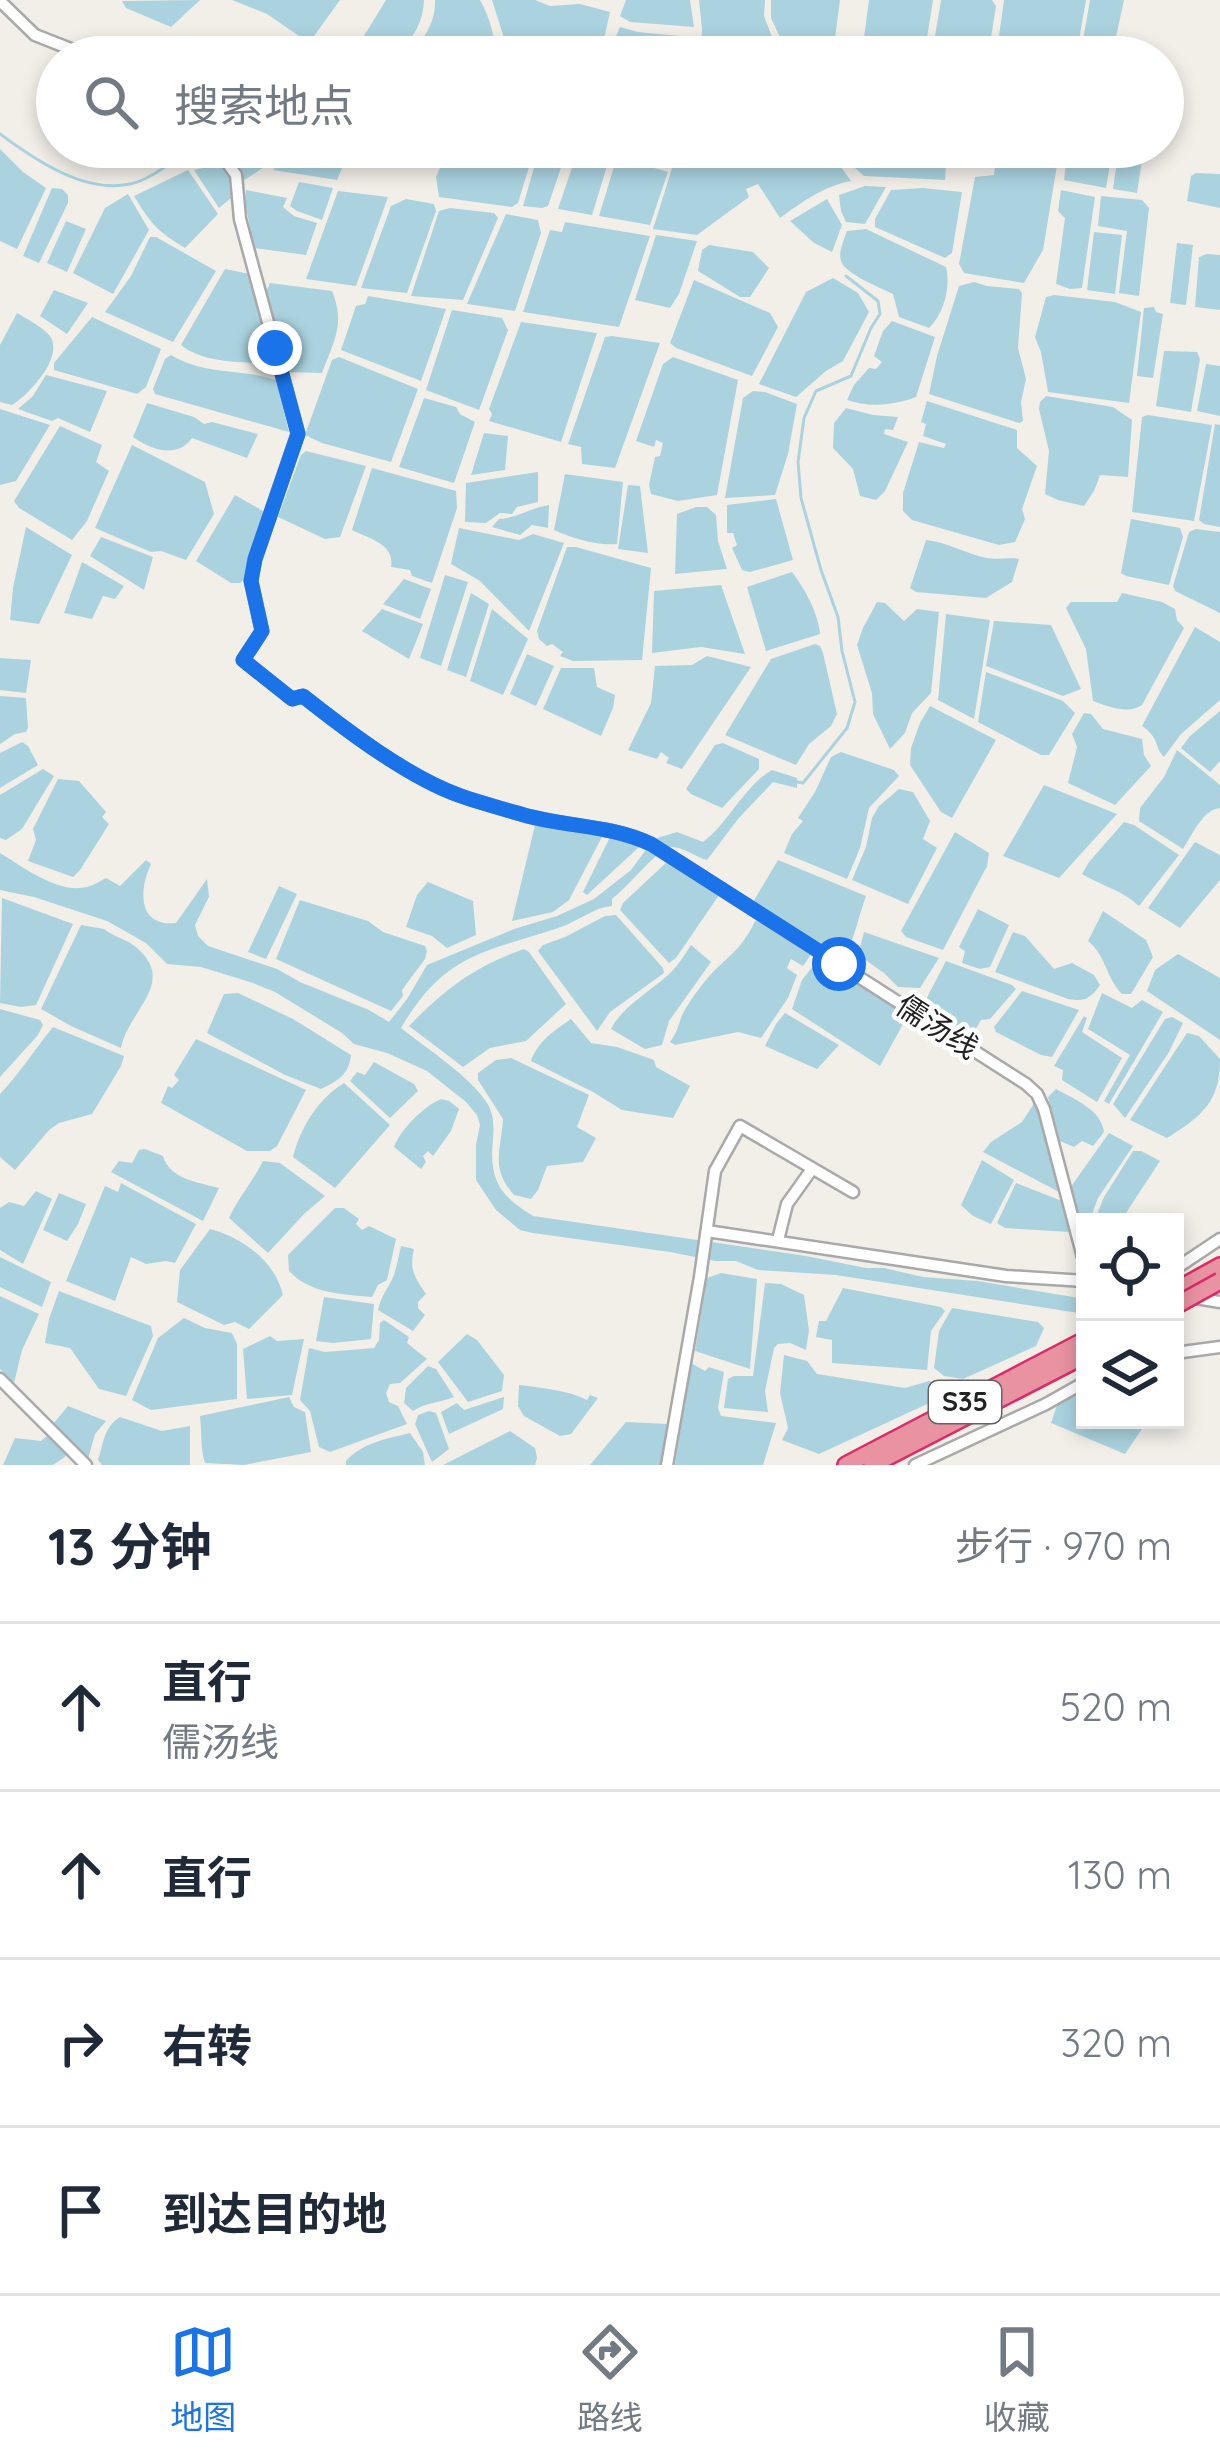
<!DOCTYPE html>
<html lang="zh">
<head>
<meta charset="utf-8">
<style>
	:root { --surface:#fff; --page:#f6f6f7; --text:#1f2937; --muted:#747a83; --line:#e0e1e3; --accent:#1a73e8 }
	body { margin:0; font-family:Quicksand,"Noto Sans SC",sans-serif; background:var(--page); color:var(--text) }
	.controls { position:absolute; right:36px; bottom:36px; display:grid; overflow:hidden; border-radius:0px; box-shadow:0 6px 18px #0003 }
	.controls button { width:108px; height:108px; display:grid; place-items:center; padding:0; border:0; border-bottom:3px solid var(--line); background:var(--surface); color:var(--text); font:60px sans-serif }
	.stop { position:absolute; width:36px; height:36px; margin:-27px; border:9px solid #1a73e8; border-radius:50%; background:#fff }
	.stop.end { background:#1a73e8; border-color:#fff; box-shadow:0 3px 12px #0008 }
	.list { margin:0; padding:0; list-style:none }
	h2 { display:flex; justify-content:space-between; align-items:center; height:156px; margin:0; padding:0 48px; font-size:51px }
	h2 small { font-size:39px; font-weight:400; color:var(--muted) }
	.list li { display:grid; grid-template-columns:78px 1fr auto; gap:36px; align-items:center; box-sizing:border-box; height:168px; padding:0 48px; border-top:3px solid var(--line) }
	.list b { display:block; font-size:45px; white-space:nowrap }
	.list p { margin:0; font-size:39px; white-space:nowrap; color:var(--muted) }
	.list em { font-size:39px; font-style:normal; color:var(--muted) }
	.icon { flex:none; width:66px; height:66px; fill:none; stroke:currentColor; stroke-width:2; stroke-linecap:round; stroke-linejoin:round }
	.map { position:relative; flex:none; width:1220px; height:1465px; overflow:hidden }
	.search { position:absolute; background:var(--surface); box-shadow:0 6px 18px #0003; left:36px; right:36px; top:36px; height:132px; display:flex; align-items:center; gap:30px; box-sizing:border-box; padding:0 42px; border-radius:66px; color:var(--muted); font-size:45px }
	.sheet { height:828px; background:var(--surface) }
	nav { display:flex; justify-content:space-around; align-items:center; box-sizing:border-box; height:168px; border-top:3px solid var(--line); background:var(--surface); font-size:33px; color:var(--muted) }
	nav a { display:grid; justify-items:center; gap:6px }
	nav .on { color:var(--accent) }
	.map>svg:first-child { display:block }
	.water { fill:#aad3df }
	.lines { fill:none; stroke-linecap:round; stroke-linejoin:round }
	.stream { stroke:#aad3df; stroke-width:3 }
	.minor-casing { stroke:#a9a9a9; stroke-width:15 }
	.highway-casing { stroke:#dc2a67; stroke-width:20 }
	.minor { stroke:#fff; stroke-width:10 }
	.highway { stroke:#e892a2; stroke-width:15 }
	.highway-bridge-casing { stroke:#dc2a67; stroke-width:20; stroke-linecap:butt }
	.highway-bridge { stroke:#e892a2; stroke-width:15 }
	.route { stroke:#1a73e8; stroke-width:15 }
	.labels { text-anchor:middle; stroke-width:9; stroke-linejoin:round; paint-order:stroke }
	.shield { fill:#fff; stroke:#646464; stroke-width:3 }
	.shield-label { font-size:27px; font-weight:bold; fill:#222 }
	.street-label { font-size:30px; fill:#222; stroke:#fff }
</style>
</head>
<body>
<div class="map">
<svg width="1220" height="1465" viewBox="0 0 1220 1465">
	<rect width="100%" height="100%" fill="#f2efe9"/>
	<g class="water">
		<polygon points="200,0 171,27 126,8 122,1"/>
		<polygon points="232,0 340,0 309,43 267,14"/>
		<path d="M 386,0 L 424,0 C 423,25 412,38 396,57 L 351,57 Z"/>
		<path d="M 435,0 L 480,0 C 490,18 496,38 494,57 L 407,57 C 423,41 436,23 435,0 Z"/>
		<polygon points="492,0 535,0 550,6 580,4 610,12 600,57 510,57"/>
		<polygon points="626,0 690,0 694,27 630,22 620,16"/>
		<polygon points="699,0 765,0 764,16 777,50 761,57 701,57 702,29"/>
		<polygon points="771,0 840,0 835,38 785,48 771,18"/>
		<polygon points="869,0 933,0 924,57 887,57 862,52"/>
		<polygon points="941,0 992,0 996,6 988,57 932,54"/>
		<polygon points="1004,0 1086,0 1076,57 996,57"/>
		<polygon points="1090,0 1124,0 1113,51 1082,46"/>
		<polygon points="620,27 638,32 690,37 693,44 692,57 607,57"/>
		<polygon points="225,147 285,147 287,152 243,181 224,149"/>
		<polygon points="351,147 337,180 273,170 300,148"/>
		<polygon points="449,147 535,147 518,203 512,207 439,197 436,177"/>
		<polygon points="540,147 564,147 566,153 548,206 542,208 523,206"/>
		<polygon points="579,147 611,153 592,215 558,209"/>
		<path d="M 718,147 L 820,147 L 836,160 L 851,181 C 824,186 802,202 780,218 L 758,184 L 746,189 L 749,197 L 697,235 L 653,229 L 678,149 L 698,151 Z"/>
		<polygon points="939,147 947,150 945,180 864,176 833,148"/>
		<polygon points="998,147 1060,147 1043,250 1024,283 964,273 959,264 975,177 994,175"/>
		<polygon points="1068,147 1113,147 1106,188 1064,180"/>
		<polygon points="1119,147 1144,147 1137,193 1113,189"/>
		<polygon points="0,149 23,172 46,188 17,249 0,241"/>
		<polygon points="212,154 228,171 231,198 219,208 194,170 207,167"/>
		<polygon points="617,157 668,172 650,225 599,216"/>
		<path d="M 188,170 L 218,214 L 185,248 C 158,232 150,223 134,196 Z"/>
		<polygon points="1196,173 1220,174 1220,208 1187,201 1191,176"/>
		<polygon points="299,182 333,188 322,220 297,211 290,206"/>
		<polygon points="865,186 886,187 865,224 846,222 841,211 839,195"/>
		<polygon points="52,188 62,189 68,195 68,203 39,263 23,256"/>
		<polygon points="923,188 962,192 952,253 945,258 875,227 875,219 891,190"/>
		<polygon points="246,190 287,198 283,207 294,216 317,223 306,255 254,248 245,202"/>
		<polygon points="1061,190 1095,197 1082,288 1070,289 1056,284 1065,218 1058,211"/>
		<polygon points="338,191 388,197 356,286 306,279"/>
		<polygon points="128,194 149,230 113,294 73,273 105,208"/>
		<polygon points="1101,196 1142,200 1149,208 1139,296 1119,293 1127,231 1098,226"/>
		<polygon points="406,199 434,204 436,211 407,293 361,288 391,206"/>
		<polygon points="827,199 842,225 832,252 814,243 790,221"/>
		<polygon points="450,208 494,213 498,218 463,300 411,296 439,211"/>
		<polygon points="506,214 538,220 541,233 515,311 467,304"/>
		<polygon points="66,221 86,229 67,272 47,263"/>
		<polygon points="565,222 650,236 619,327 523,312 550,230 562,232"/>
		<path d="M 866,229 L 946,267 C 951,287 944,313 929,328 L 899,317 L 893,294 C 881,288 845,274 841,261 C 838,252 844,240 847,231 Z"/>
		<polygon points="1094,232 1122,235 1115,294 1087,290"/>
		<polygon points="656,235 697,241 679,294 670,308 635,300"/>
		<polygon points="150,237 156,237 216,271 173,342 105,312 131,276"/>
		<polygon points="1177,243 1193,245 1186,305 1170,303"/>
		<polygon points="709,245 753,252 769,268 750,297 740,297 698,271 702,250"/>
		<polygon points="1207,254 1220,255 1220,310 1195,307 1199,257"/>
		<path d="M 225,269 L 250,274 L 271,357 L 263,364 C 236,361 203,363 181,345 Z"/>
		<polygon points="833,278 858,293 869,312 843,361 826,371 796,397 759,384 806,292"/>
		<polygon points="694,280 770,313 778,327 752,376 676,348 670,343"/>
		<polygon points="974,282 987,286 1019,289 1022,293 1018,348 1026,379 1021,402 1023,421 1019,423 929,394 937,356 959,286"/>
		<path d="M 270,283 L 332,291 C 346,324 333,343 322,373 L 288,372 L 265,294 Z"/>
		<polygon points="54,290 88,303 67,334 40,316"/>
		<polygon points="1054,295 1115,302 1141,312 1129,403 1048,392 1041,352 1035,337 1046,297"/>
		<polygon points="368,296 446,309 421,381 341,350 356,306 365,304"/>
		<polygon points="1154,307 1156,312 1163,314 1153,378 1137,376 1144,308"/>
		<polygon points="452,310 502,318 508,330 479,410 426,390"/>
		<path d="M 17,313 C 27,319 41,326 49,335 C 66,355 29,395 12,405 L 0,402 L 0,345 Z"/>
		<polygon points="92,317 161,349 146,387 137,394 54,370 54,363"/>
		<path d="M 892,321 L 935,337 L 916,397 C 895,405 869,408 847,400 L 854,385 L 869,368 L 876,369 L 882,362 L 874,356 L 883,331 Z"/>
		<polygon points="521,322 597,333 561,442 489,421 492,414 489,409"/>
		<polygon points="612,336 660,343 615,468 582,464 581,447 568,444 605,337"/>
		<polygon points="1164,351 1197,352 1200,359 1191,412 1156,406"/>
		<path d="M 171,355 C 206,376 241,368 276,380 L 289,432 L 155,394 L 153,389 L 165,359 Z"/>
		<polygon points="339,357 418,389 391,462 322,443 305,435 332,360"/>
		<polygon points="673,357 738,380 717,495 678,501 651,494 649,485 655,457 660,456 663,443 656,440 654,447 636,441 663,364"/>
		<polygon points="1206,364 1220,366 1220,416 1197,411"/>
		<polygon points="46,375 107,391 90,432 58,418 52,421 18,409 33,396"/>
		<polygon points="753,391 765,392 797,404 788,454 775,495 725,498 743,398"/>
		<polygon points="1046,396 1113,407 1132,420 1128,477 1100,475 1094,491 1084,506 1058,500 1045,494 1049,451 1039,409 1040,402"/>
		<polygon points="424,398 456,407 460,414 475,422 454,483 399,467"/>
		<polygon points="927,401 1017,430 1017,448 1037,466 1022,509 1025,519 1015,542 999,545 912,520 903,511 903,493 919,442 944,448 946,444 923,436 926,424 921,422"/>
		<path d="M 147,403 L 194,417 L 204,424 L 212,422 L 258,434 L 247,458 L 192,438 C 177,459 151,450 133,437 Z"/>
		<polygon points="846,408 873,415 898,417 893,430 885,429 884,434 908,442 885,491 876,500 860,496 853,469 833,448 834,423"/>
		<polygon points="0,409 50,425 16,481 0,485"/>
		<polygon points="1148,415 1212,425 1194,521 1132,512 1142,417"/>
		<polygon points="1215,424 1220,425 1220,527 1204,524 1199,520"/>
		<polygon points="60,426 102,445 96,462 109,471 87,521 72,540 19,508 14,501"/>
		<polygon points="484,433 508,436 505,470 471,475"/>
		<polygon points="132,445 205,482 214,514 186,560 161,551 151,552 95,528"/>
		<polygon points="306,451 366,466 340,537 325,539 278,517 301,455"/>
		<path d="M 372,468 L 456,491 L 457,508 L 432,583 L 412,576 L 410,570 L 391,567 C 395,544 370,539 352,530 Z"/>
		<polygon points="538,472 538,502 517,507 512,514 500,513 486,523 465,522 466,483"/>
		<path d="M 565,474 L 623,482 L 617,544 C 596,546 572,538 554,530 Z"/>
		<polygon points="628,485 640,486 648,553 618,549"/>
		<polygon points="235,495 263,511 264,517 246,578 240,583 231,583 196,561"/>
		<polygon points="776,499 793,560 750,572 742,570 732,548 737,545 733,533 727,533 727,505"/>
		<path d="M 549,505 L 548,528 L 532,525 L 520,535 L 492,527 L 499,519 C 516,518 531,508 549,505 Z"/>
		<polygon points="696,507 707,507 716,515 718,541 727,569 675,574 677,514"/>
		<polygon points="1131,519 1180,528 1183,537 1169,585 1126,576 1121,573"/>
		<polygon points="26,527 72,555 39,624 10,620 13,588"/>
		<polygon points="459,528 519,540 533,534 564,543 529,631 480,581 451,564"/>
		<polygon points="1196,529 1220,532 1220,613 1175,591 1173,586 1189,532"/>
		<polygon points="101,537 153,557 144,590 90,556"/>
		<path d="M 926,540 C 947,542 966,554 987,558 C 998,560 1008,557 1019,559 L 1012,582 L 986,598 L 916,592 L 910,588 Z"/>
		<polygon points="567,547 576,547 651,568 642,660 573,661 560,656 563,652 552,644 547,646 539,639 537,631"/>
		<polygon points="82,562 124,586 115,599 103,596 92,619 64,613"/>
		<path d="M 792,572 C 805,589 818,613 820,634 L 766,651 L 747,587 Z"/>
		<polygon points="445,575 468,582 441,666 420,658"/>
		<polygon points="404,579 431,589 420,619 383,604"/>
		<polygon points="721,585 745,654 701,647 652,653 654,591"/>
		<polygon points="471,593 489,604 466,677 447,670"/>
		<path d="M 1122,593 L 1162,602 L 1175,609 L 1177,620 L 1184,628 L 1142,705 C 1128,715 1107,706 1093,701 L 1086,649 L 1066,608 L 1071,602 L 1117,602 Z"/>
		<polygon points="877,602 885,603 904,621 917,609 939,612 931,693 912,713 905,733 890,749 873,714 872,693 857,645 863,628"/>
		<polygon points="382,609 423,624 409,659 362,631"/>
		<polygon points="492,609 528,639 503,695 470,681"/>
		<polygon points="946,614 990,620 974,719 938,700"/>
		<polygon points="994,621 1051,625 1081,689 1063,696 986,666"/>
		<path d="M 1195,627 L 1220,642 L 1220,700 L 1181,734 L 1164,757 C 1154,747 1160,738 1142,726 Z"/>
		<polygon points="815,644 820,646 823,653 837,714 831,726 809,744 796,765 725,735 771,659"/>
		<polygon points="527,654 554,666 536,706 510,694"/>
		<polygon points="707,656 751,667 682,769 666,763 669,758 661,752 657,759 628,750 651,703 655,666 692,665"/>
		<polygon points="0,658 31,660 26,693 0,690"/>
		<polygon points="561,668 594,668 597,687 615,695 613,708 601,736 543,709"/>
		<polygon points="986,672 1063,701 1075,713 1049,755 1041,755 978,722"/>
		<polygon points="0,696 26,698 28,728 26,732 15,734 0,744"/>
		<polygon points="930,706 996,740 952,818 941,812 910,765 911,748 920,723"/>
		<polygon points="1220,711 1220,761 1210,772 1181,748 1190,736"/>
		<polygon points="1084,713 1091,714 1103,729 1142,739 1144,755 1151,766 1115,805 1068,783 1077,747 1072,734"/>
		<polygon points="22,742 28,746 38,765 0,788 0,753"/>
		<polygon points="723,743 759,759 759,769 722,808 691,794 686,789 715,745"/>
		<path d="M 1177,750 L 1220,785 L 1220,808 C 1202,810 1193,834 1183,849 L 1139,821 L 1140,808 L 1164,777 Z"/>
		<polygon points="841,752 894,770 899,776 869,808 860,848 847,879 784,853 792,834 803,821 798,818 815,792 831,757"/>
		<polygon points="43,769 54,776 22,829 6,840 0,838 0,795"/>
		<path d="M 772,770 L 797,778 L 797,788 L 773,782 L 738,819 L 707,860 C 695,857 683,846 670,847 C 659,848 626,889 612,899 L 612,906 C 595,907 578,921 561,927 C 484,953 446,952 401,1028 C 427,1049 469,1075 487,1103 C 494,1114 494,1126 493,1139 C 489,1180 499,1195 533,1216 L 806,1256 L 866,1268 L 884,1268 L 923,1277 L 978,1281 L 1085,1299 L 1085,1314 L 836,1275 L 758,1270 L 736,1261 L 715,1261 L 670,1252 L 533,1233 L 520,1230 L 496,1210 L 476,1180 L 476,1145 L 480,1125 L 477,1115 L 466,1102 L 427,1071 L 387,1053 L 354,1044 L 342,1033 L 275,992 L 253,983 L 201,967 L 167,964 L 146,943 L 107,921 L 34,897 L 0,890 L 0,853 C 23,867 58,894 87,887 C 94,885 100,881 106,878 L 120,886 L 146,860 L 151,864 C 139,889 137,927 176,923 L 207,879 L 209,897 L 195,925 L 198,936 L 208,946 L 277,969 L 300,982 L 369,1010 L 389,1022 L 407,999 L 427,965 L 514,929 L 557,916 L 594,899 L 631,870 L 654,839 L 677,832 L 703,842 C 727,825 745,785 772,770 Z"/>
		<polygon points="58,779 79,781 106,812 102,817 109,824 80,870 73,877 28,861 36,840 33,829"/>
		<polygon points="1044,785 1117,814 1059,878 1003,856"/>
		<polygon points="899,789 913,792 930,821 923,839 937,848 908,904 852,880 866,847 872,818 879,806"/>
		<path d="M 1124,822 L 1134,825 L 1179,855 L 1139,906 C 1122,890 1102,886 1082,874 L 1089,862 Z"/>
		<polygon points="535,825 603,835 569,900 553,912 512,921"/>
		<polygon points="955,832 989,853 987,866 943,950 906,937 901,931"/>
		<polygon points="610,837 636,843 639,847 587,895 583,892"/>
		<polygon points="1195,842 1220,855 1220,880 1180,928 1148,908"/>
		<path d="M 778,860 L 866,896 C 858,917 855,940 843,958 L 753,902 Z"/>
		<polygon points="668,861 719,895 676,958 669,963 620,910 623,903"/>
		<polygon points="428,882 473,901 476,935 447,948 432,936 406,927 417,895"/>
		<polygon points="279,886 297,894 266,959 248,952"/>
		<polygon points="2,898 73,924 36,1005 21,1007 0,1003"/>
		<polygon points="300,900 368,921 383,932 425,946 427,951 425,959 402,990 403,996 391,1011 276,959"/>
		<polygon points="978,909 1009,925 990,967 980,969 962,963 965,951 959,947"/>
		<path d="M 1103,911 L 1146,940 L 1153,957 L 1131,994 L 1122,994 C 1106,978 1106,955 1088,941 Z"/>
		<polygon points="616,915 663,968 664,973 610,1012 597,1031 538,951 543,945 565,937 605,916"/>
		<path d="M 760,920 L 812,953 L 803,966 L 791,959 L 787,968 L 797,975 L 788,998 L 761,1038 L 738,1032 L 675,1045 L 670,1042 C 677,1033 678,1026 682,1015 C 688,1003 702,984 711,974 C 730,955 743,947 755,921 Z"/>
		<path d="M 81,925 L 104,929 C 114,937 127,939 137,948 C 177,983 129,1009 121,1048 L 73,1027 L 41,1009 Z"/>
		<polygon points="864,932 939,958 920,988 898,987 884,973 858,955"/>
		<path d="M 1013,932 L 1025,936 L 1054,969 L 1072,963 L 1094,975 L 1100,985 C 1090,999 1085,1002 1068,999 L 995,972 Z"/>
		<path d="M 691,945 L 711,962 L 669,1021 L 662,1045 L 645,1049 L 611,1029 C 621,1008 649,992 667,976 C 677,967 684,956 691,945 Z"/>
		<path d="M 524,949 L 529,952 L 566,1004 L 526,1041 L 490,1048 L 463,1067 L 409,1026 C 445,989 475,966 524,949 Z"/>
		<polygon points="1178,954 1220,978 1220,1040 1147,991 1155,970"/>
		<polygon points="818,960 825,961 909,1013 880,1066 792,1009 802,980"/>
		<polygon points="946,961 1012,985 1016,989 990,1019 981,1020 970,1039 922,1007"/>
		<polygon points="1022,991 1079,1010 1052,1057 1041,1055 996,1032 994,1027"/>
		<path d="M 238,993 L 293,1019 L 351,1055 C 349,1074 338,1081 321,1089 L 285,1075 L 207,1033 L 224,994 Z"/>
		<polygon points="1102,993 1132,1008 1142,1000 1163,1012 1109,1104 1104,1101 1130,1055 1088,1029"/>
		<polygon points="0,1009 40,1020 43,1025 38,1035 0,1077"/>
		<polygon points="785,1013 839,1045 817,1069 765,1046 776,1024"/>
		<polygon points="1084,1016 1087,1018 1082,1032 1122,1058 1097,1102 1062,1080 1063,1070 1054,1066"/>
		<polygon points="1172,1017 1183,1023 1169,1052 1125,1118 1113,1104 1165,1019"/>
		<path d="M 571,1019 L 591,1043 L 617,1047 L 654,1060 L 656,1067 L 690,1086 L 673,1118 L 622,1110 L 593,1092 L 531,1061 C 538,1041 554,1031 571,1019 Z"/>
		<path d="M 53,1027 L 124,1056 L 121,1066 L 92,1114 L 59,1123 L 49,1130 L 15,1170 L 0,1157 L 0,1094 C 20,1073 35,1049 53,1027 Z"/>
		<path d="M 1187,1033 L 1199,1036 L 1220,1059 C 1220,1102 1202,1116 1167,1138 L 1130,1120 Z"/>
		<polygon points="196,1039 306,1090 277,1146 270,1151 247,1151 161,1103 168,1086 172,1088 179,1080 174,1075"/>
		<path d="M 511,1058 L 589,1095 L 577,1127 L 596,1138 L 583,1162 L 547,1166 L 538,1190 L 531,1199 L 514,1195 C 490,1167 501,1152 503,1119 L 478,1080 L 478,1073 L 496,1060 Z"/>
		<polygon points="374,1062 414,1084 418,1091 390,1118 350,1081 357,1072 365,1075"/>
		<path d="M 344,1083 L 390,1125 L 335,1188 L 293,1157 C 300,1128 318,1099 344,1083 Z"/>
		<path d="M 1056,1089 C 1074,1099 1101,1109 1104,1132 L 1093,1146 L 1082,1141 L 1074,1147 L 1060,1141 L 1048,1097 Z"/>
		<path d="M 441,1099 L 449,1101 L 459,1109 L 451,1131 L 433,1156 L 428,1151 L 423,1156 L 426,1162 L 421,1169 L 394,1147 C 401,1129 423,1107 441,1099 Z"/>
		<polygon points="1035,1102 1059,1192 983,1152 991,1142 1022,1122"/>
		<polygon points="1109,1133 1133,1146 1098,1198 1089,1222 1085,1222 1085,1226 1079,1227 1070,1188"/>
		<path d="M 145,1149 L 163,1156 C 170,1180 198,1182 219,1188 L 203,1221 L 111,1172 L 119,1161 L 132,1163 L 139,1150 Z"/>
		<polygon points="1133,1151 1141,1151 1160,1161 1120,1222 1094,1222 1104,1197"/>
		<polygon points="982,1160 1014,1180 991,1224 973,1216 961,1205"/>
		<path d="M 263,1161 L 280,1163 L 325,1196 L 304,1214 L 268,1253 L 229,1218 C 239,1197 253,1181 263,1161 Z"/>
		<polygon points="121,1183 196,1224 175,1263 166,1261 146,1264 131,1257 115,1301 66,1281 105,1186 118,1192"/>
		<polygon points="1016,1183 1062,1201 1069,1232 1005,1228 997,1223"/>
		<polygon points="36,1191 52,1199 23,1264 0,1250 0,1208 9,1202 24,1206"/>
		<polygon points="59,1193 86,1204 78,1224 67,1241 43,1230"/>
		<path d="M 335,1208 L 344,1208 L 359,1219 L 356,1224 L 362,1230 L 369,1226 L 396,1239 L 387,1280 L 378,1285 L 372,1297 C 342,1294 310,1294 289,1271 L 288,1255 Z"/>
		<path d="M 210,1229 C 243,1238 275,1261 283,1295 L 249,1329 L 235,1322 L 224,1325 L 177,1302 L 180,1270 Z"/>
		<path d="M 401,1246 L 414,1249 C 409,1269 415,1278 426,1294 L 418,1302 L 418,1308 L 425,1315 L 413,1331 L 378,1310 C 381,1295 389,1288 394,1275 C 397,1265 399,1255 401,1246 Z"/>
		<polygon points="0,1257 51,1282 42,1307 0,1287"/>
		<polygon points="721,1273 757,1279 750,1369 695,1351 707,1278"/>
		<polygon points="765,1283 781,1284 804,1295 809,1330 806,1350 790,1343 778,1344 774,1348 765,1391 768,1412 724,1408 728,1379 734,1376 753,1376"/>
		<polygon points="843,1288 941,1307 945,1311 931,1331 927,1370 832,1363 832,1340 816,1337 819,1321 826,1321"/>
		<polygon points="59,1291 151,1326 153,1336 126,1396 99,1389 70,1348 45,1343 49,1319"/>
		<polygon points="0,1296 39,1314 22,1350 14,1383 0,1369"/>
		<polygon points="324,1297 374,1304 371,1339 333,1343 316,1341"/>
		<polygon points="952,1308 1038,1322 1044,1328 1036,1346 963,1379 944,1376 934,1368 939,1331"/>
		<polygon points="184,1318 205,1328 232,1333 237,1344 237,1399 151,1410 132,1400 158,1338"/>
		<polygon points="384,1320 409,1337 407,1343 427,1359 400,1383 390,1384 386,1393 389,1402 398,1406 407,1424 330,1452 319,1447 310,1411 300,1400 309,1348 325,1352 374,1348 379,1340 380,1323"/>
		<polygon points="467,1334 477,1340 504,1375 502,1391 468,1402 438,1362"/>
		<polygon points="270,1336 277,1341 304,1339 292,1395 247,1399 243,1349"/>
		<polygon points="784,1355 807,1361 817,1374 905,1388 929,1381 944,1385 951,1393 819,1454 782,1440 788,1428 780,1393"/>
		<polygon points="691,1363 705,1371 709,1367 724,1372 718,1408 721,1416 776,1423 763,1465 675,1465"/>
		<path d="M 428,1366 L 436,1369 L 454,1397 C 439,1403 427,1402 413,1411 L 404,1403 L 406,1388 Z"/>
		<path d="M 519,1385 C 543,1388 567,1390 587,1400 L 590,1395 L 598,1398 L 571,1434 L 560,1436 L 524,1416 L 518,1406 Z"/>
		<polygon points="1085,1389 1085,1420 1148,1420 1125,1454 1051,1423 1057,1405"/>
		<path d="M 289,1397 L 294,1407 L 305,1412 L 311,1452 L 244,1465 L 205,1463 C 200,1448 202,1432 200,1416 Z"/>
		<polygon points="504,1397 503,1409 449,1434 441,1412 457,1403 464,1410"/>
		<polygon points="68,1406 106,1421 95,1434 88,1459 53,1424"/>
		<polygon points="429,1411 436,1413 449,1449 432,1462 415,1424 418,1415"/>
		<path d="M 120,1417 L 162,1431 L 190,1426 L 190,1465 L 102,1465 L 98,1460 C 104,1443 103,1428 120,1417 Z"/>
		<polygon points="626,1422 669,1424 662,1465 590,1465"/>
		<polygon points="510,1431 535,1448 537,1458 535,1465 443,1465"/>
		<path d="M 410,1433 L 423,1452 L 425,1465 L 346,1465 L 346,1461 C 364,1442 386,1439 410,1433 Z"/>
		<polygon points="47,1436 66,1452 65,1457 53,1465 3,1465 15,1438 41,1441"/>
	</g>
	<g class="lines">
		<g class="stream">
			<path d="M 0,134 C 35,160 85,194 130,184 C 150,180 171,162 188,151"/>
			<polyline points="797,782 803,783 847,728 855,702 842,651 838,617 821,570 801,498 798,462 804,418 816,391 851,376 871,328 880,314 878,301 846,276"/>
		</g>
		<g class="minor-casing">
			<g id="minor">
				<polyline points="0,1 35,35 91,57"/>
				<path d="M 216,147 L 236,175 L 240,219 L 298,433 L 255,559 L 251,581 L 262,631 L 243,660 L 292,699 L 303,696 C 346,730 409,778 461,796 C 482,803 503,809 524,815 C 567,827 611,825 651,844 L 1026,1084 L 1037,1094 L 1044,1109 L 1085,1265"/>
				<polyline points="707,1231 1006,1276 1085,1281"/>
				<polyline points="778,1240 787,1204 812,1169"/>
				<polyline points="1175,1269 1220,1239"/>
				<polyline points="1190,1297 1220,1302"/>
				<polyline points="1175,1353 1220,1347"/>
				<polyline points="0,1379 86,1465"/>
				<polyline points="667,1465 700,1277 715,1171 740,1126 853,1192"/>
				<polyline points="915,1465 1046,1404 1085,1382"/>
			</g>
		</g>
		<g class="highway-casing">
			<g id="highway">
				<polyline points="1175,1291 1220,1266"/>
				<polyline points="846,1465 1085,1340"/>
				<polyline points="872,1465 1085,1355"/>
			</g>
		</g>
		<use href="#minor" class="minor"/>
		<use href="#highway" class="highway"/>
		<g class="highway-bridge-casing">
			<polyline id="highway-bridge" points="1175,1306 1220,1281"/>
		</g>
		<use href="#highway-bridge" class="highway-bridge"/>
	</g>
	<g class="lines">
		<path class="route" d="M 275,348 L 298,434 L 255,559 L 251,581 L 262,631 L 243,660 L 292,699 L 303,696 C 346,730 409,778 461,796 C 481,803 503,809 524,815 C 567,827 611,825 651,844 L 839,964"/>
	</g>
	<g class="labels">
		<rect class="shield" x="929" y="1381" width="72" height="42" rx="9"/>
		<g class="shield-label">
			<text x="965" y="1411">S35</text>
		</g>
		<g class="street-label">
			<text transform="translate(937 1027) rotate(33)" y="10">儒汤线</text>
		</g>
	</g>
</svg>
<div class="controls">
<button><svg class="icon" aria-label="locate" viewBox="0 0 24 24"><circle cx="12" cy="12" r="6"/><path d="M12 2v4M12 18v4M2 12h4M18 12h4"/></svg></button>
<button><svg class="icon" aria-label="layers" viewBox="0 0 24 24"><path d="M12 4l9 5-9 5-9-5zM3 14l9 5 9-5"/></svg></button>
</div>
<div class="stop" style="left:839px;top:964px"></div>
<div class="stop end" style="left:275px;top:348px"></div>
<div class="search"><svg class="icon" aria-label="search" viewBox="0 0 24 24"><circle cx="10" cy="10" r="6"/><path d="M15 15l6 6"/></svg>搜索地点</div>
</div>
<section class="sheet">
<h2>13 分钟<small>步行 · 970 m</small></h2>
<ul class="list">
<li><svg class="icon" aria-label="ahead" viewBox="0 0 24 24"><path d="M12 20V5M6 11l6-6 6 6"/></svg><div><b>直行</b><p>儒汤线</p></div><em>520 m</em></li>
<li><svg class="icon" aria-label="ahead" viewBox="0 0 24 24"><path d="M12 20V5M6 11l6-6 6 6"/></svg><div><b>直行</b></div><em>130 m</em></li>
<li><svg class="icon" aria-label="right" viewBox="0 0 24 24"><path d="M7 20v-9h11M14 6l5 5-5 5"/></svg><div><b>右转</b></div><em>320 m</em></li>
<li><svg class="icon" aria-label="arrive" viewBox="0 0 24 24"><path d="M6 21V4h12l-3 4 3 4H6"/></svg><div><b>到达目的地</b></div></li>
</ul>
</section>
<nav>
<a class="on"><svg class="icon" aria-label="map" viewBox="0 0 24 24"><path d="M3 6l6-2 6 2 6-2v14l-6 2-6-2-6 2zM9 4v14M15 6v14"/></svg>地图</a>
<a><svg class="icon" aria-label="directions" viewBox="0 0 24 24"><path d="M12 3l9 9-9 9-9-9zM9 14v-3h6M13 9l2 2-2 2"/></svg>路线</a>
<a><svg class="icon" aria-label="saved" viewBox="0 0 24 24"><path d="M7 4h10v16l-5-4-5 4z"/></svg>收藏</a>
</nav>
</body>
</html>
